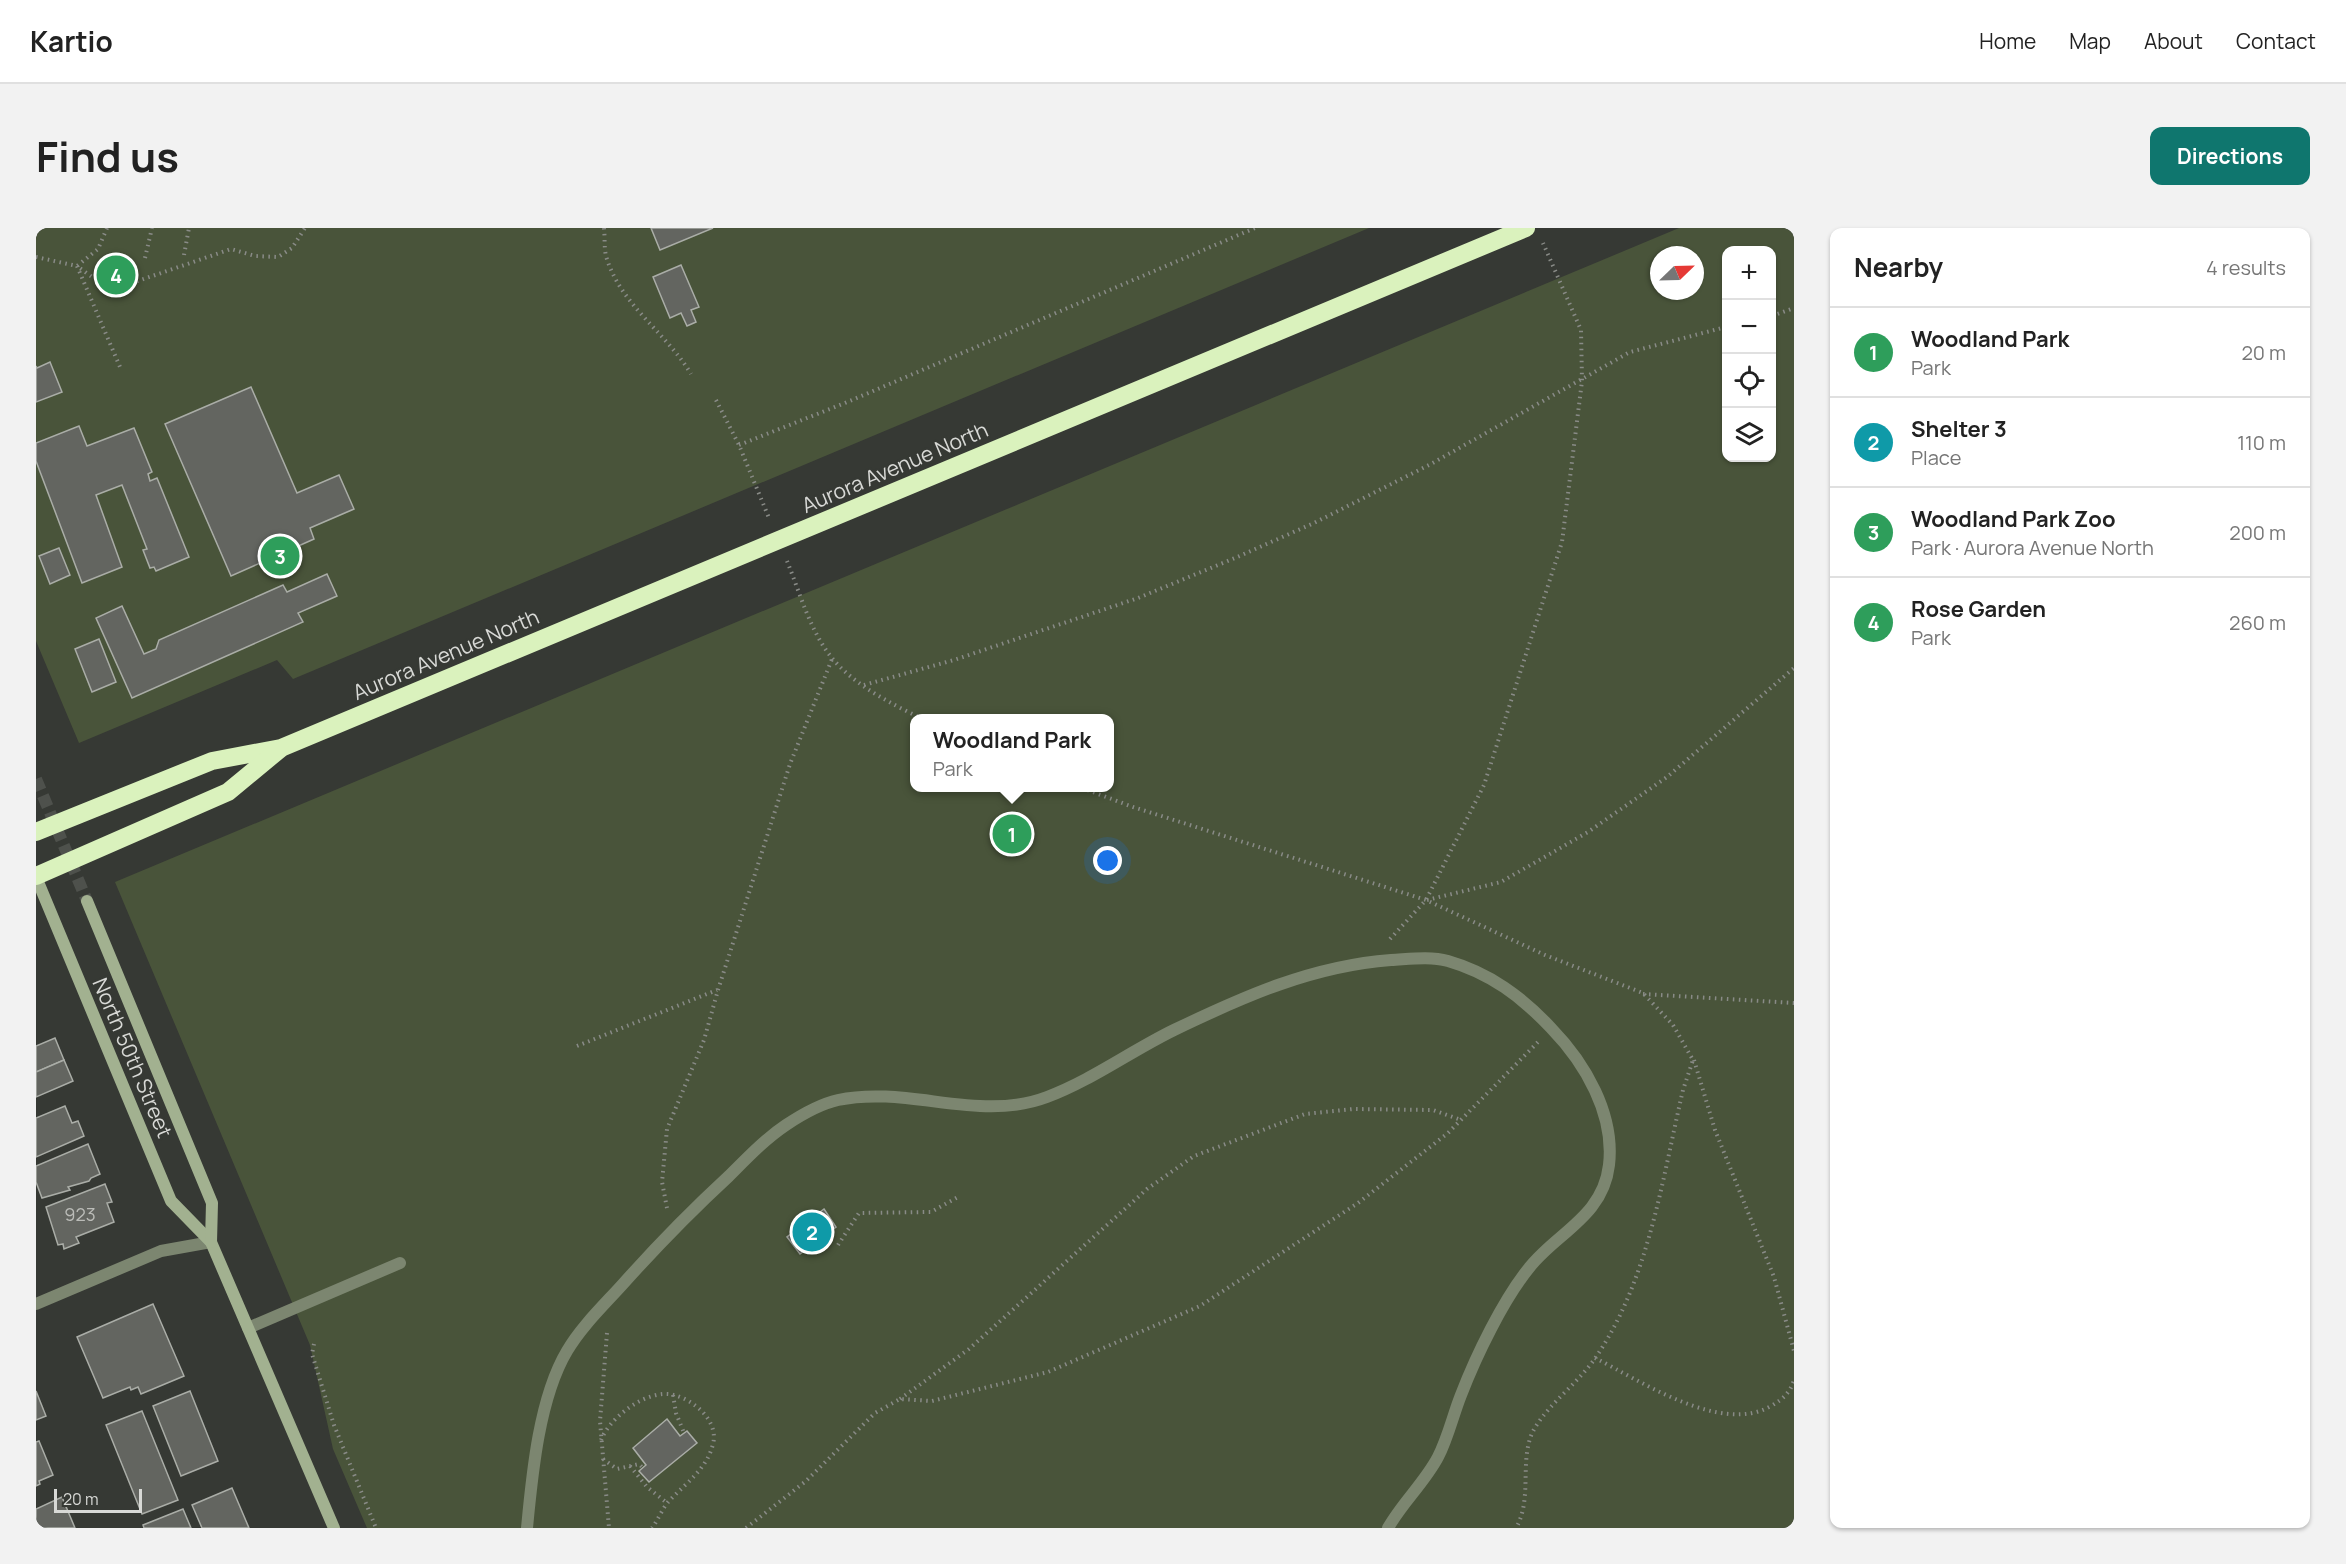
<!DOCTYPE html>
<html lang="en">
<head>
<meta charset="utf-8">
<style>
	:root { --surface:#fff; --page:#f2f2f2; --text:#222; --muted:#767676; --line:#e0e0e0; --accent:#0f766e }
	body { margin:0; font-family:Manrope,sans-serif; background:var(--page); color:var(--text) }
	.controls { position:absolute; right:18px; top:18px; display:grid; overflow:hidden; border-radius:12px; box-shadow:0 2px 4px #0004 }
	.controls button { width:54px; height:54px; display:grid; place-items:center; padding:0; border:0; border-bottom:2px solid var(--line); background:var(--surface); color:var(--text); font:30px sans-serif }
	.compass { position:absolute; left:1614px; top:18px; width:54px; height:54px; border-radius:50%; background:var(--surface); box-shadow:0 2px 4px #0004; rotate:67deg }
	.scale { position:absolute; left:18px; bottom:15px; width:88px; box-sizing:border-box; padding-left:6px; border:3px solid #d8d9d6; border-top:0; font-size:16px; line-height:21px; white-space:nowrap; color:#d8d9d6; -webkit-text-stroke:4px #363934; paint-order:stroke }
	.you { position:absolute; left:1072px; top:633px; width:21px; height:21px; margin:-15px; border:4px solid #fff; border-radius:50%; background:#1a73e8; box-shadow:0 0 0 9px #1a73e833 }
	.badge { display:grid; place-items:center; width:39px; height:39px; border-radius:50%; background:var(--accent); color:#fff; font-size:20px; font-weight:700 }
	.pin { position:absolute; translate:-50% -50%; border:3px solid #fff; box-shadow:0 2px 6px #0006 }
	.popup { position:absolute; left:874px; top:486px; width:204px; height:78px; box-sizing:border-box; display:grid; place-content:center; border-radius:12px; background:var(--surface); filter:drop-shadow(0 2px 4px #0005); font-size:20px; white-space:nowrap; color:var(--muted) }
	.popup b { font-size:22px; color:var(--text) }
	.popup::after { content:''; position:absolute; left:50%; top:100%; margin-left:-12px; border:12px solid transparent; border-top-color:var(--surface) }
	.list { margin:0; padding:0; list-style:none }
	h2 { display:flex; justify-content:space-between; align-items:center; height:78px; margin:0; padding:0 24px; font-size:26px }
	h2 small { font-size:20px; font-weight:400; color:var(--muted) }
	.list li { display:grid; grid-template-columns:39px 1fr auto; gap:18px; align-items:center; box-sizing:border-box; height:90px; padding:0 24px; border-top:2px solid var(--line) }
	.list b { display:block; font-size:22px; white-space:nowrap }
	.list p { margin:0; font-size:20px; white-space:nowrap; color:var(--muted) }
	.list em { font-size:20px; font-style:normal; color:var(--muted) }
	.icon { flex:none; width:33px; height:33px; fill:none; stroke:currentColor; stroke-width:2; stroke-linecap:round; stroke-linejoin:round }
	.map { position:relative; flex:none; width:1758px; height:1300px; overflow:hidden; border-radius:12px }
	header { display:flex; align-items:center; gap:36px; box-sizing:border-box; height:84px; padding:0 30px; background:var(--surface); border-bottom:2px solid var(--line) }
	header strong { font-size:28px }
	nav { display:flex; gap:33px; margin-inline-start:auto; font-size:21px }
	.intro { display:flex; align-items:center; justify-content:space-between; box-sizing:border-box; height:144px; padding:0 36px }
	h1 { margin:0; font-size:42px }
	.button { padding:15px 27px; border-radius:12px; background:var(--accent); color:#fff; font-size:21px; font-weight:700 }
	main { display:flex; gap:36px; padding:0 36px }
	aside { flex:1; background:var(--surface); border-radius:12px; box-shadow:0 2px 4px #0004 }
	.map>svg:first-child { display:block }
	.green { fill:#49543a; fill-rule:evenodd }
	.building { fill:#636560; stroke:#aaada7; stroke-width:1.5 }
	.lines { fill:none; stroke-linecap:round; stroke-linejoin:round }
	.secondary-tunnel { stroke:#4e514c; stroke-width:12; stroke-dasharray:12 6; stroke-linecap:butt }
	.path { stroke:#898b87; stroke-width:4; stroke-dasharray:1.5 4.5; stroke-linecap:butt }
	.lane { stroke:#7c8670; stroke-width:12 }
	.street { stroke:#7c8670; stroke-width:12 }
	.secondary { stroke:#a2b190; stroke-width:12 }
	.highway { stroke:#daf2bd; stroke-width:18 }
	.labels { text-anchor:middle; stroke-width:4.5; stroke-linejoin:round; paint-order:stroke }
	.number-label { font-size:18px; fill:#bbbcb8 }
	.street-label { font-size:21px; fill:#d8d9d6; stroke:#363934 }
</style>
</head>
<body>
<header>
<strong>Kartio</strong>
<nav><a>Home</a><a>Map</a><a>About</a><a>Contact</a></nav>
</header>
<div class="intro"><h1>Find us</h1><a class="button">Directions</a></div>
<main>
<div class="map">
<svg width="1758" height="1300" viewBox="0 0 1758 1300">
	<rect width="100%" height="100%" fill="#363934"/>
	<g class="green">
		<polygon points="0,0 1333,0 257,451 241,432 43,515 0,413"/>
		<path d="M 1643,0 L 1758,0 L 1758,1300 L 331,1300 L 297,1221 L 274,1117 L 79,654 ZM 1690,22 L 1736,22 L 1736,230 L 1690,230 ZM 1623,27 L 1659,27 L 1659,63 L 1623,63 ZM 878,490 L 1074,490 L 1074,560 L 878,560 Z"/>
	</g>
	<g class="building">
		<polygon points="615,0 677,0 624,22"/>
		<polygon points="645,37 663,79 655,82 660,94 651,98 645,85 634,90 617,49"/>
		<polygon points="14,134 26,164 0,174 0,138 1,140"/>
		<polygon points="215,159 261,265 303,247 318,281 274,300 278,311 195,348 129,196"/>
		<polygon points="43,198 51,218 98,200 116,244 112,246 114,253 121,250 153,329 120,343 118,339 114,340 107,322 111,321 86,257 60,267 86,339 46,355 0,233 0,215"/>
		<polygon points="23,320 34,347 14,356 3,328"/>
		<polygon points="291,346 301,368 262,385 267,394 96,470 60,390 86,378 108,426 120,421 123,412 247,357 251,364"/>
		<polygon points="63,411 80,454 56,464 39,421"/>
		<polygon points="19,810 28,832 0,844 0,818"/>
		<polygon points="28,832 37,853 0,869 0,844"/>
		<polygon points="29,878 36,895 42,893 48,908 0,929 0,890"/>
		<polygon points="52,916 64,946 55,950 53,953 32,959 34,962 6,970 0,954 0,938"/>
		<polygon points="69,956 76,974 71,975 78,994 40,1009 43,1015 28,1021 27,1016 22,1017 10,979"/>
		<polygon points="788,981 800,999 764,1026 751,1009"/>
		<polygon points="117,1076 148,1148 105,1166 102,1159 95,1162 94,1159 67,1170 41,1109"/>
		<polygon points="0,1163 10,1188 0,1192"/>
		<polygon points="154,1163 182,1233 145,1248 117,1178"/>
		<polygon points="106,1183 142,1272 106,1286 70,1197"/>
		<polygon points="631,1191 644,1208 651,1203 661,1215 613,1254 603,1243 610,1237 597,1220"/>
		<polygon points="3,1213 17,1247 3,1253 4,1256 0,1258 0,1214"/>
		<polygon points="196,1260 213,1300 166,1300 156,1277"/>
		<polygon points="26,1269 39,1300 0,1300 0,1281"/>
		<polygon points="147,1281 155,1300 108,1300 107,1297"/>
	</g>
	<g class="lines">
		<polyline class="secondary-tunnel" points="0,551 51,673"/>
		<g class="path">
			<polyline points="71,0 62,21 41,38 56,49 96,55 195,21 219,28 242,29 256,20 269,0"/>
			<path d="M 568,0 C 569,9 568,19 570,28 C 584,77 630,104 655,146"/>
			<polyline points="148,27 153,0"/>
			<polyline points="0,29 41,38 84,139"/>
			<polyline points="109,30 116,0"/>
			<polyline points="1736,88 1758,80"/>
			<polyline points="680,172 703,217 733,290"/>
			<polyline points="703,217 809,175 1219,0"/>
			<path d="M 751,333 C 764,365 774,403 796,430 C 817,456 855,476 885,490"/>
			<polyline points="828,457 918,432 1102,370 1199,330 1278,295 1393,237 1594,124 1690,99"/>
			<path d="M 1046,560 L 1097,579 L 1390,672 L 1509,727 L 1607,765 L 1637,797 L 1657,832 L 1647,862 C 1626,952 1613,1051 1560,1129 C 1543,1154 1516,1173 1500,1198 C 1481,1227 1498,1269 1480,1300"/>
			<polyline points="1391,672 1465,654 1552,604 1631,549 1758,440"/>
			<polyline points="1354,711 1390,672 1448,557 1526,314 1546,153 1545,102 1507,15"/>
			<polyline points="1607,766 1758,775"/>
			<polyline points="541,818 681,762"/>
			<polyline points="1658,832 1679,902 1738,1049 1758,1123"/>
			<polyline points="631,980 626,954 631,901 668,812 682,762 754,536 796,431"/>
			<polyline points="802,1017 823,985 895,984 922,969"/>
			<polyline points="571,1105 564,1193 573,1300"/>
			<polyline points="278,1116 276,1126 298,1197 340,1300"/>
			<path d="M 1559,1130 C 1605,1153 1685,1207 1735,1178 C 1747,1171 1754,1165 1758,1152"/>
			<polyline points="637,1167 640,1185 648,1205"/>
			<polyline points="864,1171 933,1121 1111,961 1158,928 1269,886 1317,881 1397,882 1425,892"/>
			<path d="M 565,1212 C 574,1189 612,1160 638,1167 C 658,1172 683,1193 677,1216 C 671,1241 650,1255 633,1273 C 626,1281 622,1292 616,1300"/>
			<polyline points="567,1231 581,1241 603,1236 607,1240"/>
			<polyline points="594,1238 611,1259 631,1275"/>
			<polyline points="710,1300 770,1253 839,1185 864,1171 896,1173 1012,1144 1164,1078 1322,975 1412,905 1502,814"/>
		</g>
		<g class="lane">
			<polyline points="212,1100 364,1035"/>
			<path d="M 491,1300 C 496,1247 503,1170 531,1123 C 545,1099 567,1078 586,1057 C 620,1019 655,983 693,948 C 711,930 729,911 750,897 C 765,887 784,876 802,872 C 872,857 943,895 1011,869 C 1056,852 1095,823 1138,802 C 1209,768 1276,738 1355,732 C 1374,731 1394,728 1412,733 C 1454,745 1486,769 1515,800 C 1549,835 1579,886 1573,937 C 1567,989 1520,1005 1493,1040 C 1467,1072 1440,1128 1425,1167 C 1417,1187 1412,1210 1402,1229 C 1389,1254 1366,1275 1352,1300"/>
		</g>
		<polyline class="street" points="0,1076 125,1023 175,1014"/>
		<g class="secondary">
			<polyline points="0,649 135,973 175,1014 298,1300"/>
			<polyline points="51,673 176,975 175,1014"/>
		</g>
		<g class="highway">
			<polyline points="0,604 176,533 245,520 1490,0"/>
			<polyline points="0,648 192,564 244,521"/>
		</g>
	</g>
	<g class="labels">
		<g class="number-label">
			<text x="44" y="993">923</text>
		</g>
		<g class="street-label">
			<text transform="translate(859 240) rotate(-23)" y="7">Aurora Avenue North</text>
			<text transform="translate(410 427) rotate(-23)" y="7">Aurora Avenue North</text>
			<text transform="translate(96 830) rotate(67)" y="7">North 50th Street</text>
		</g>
	</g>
</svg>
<div class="controls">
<button>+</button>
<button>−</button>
<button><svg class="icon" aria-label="locate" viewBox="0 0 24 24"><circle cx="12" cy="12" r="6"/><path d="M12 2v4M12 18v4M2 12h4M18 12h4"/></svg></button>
<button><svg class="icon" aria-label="layers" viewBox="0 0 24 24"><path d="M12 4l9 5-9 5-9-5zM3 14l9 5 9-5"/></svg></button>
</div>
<svg class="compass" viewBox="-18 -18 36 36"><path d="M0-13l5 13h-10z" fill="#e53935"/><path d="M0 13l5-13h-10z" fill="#767676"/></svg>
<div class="scale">20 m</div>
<div class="you"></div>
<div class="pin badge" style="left:976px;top:606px;background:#2e9e5b">1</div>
<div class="popup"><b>Woodland Park</b>Park</div>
<div class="pin badge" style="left:776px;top:1004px;background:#0f9aa8">2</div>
<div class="pin badge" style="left:244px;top:328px;background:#2e9e5b">3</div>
<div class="pin badge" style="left:80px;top:47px;background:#2e9e5b">4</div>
</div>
<aside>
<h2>Nearby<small>4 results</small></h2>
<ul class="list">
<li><span class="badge" style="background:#2e9e5b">1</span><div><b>Woodland Park</b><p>Park</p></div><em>20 m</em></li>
<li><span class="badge" style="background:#0f9aa8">2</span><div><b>Shelter 3</b><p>Place</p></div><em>110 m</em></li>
<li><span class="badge" style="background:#2e9e5b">3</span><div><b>Woodland Park Zoo</b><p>Park · Aurora Avenue North</p></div><em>200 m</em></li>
<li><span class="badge" style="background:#2e9e5b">4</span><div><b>Rose Garden</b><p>Park</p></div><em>260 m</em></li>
</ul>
</aside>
</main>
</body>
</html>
